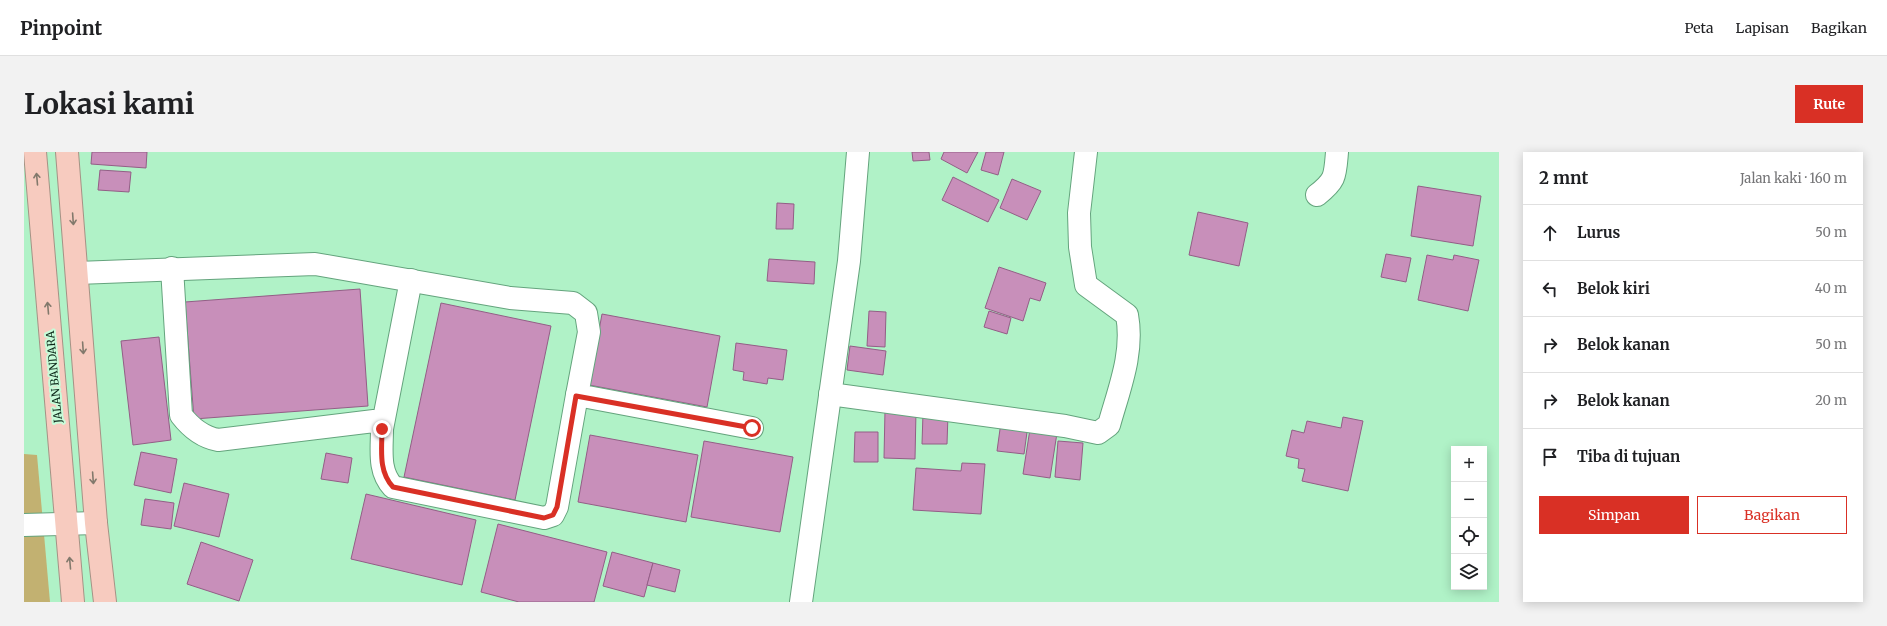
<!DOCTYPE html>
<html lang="id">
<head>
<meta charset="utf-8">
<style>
	:root { --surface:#fff; --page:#f2f2f2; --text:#202124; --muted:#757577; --line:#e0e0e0; --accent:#d93025 }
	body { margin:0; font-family:Merriweather,serif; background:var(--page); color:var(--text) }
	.controls { position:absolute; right:12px; bottom:12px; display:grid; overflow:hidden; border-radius:0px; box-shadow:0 2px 10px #0003 }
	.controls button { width:36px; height:36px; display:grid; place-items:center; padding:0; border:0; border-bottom:1px solid var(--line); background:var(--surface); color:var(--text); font:20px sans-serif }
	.stop { position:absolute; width:12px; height:12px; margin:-9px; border:3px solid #d93025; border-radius:50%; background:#fff }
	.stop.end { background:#d93025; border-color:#fff; box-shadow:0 1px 4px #0008 }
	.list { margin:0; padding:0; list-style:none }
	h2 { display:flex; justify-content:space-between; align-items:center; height:52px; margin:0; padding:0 16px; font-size:17px }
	h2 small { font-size:13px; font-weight:400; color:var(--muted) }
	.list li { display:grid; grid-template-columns:26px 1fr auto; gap:12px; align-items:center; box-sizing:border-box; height:56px; padding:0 16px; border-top:1px solid var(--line) }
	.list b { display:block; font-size:15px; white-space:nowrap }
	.list em { font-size:13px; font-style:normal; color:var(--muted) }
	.actions { display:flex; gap:8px; padding:12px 16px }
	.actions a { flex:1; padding:9px 0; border:1px solid var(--accent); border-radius:0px; text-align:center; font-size:14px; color:var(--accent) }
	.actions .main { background:var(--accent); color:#fff }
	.icon { flex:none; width:22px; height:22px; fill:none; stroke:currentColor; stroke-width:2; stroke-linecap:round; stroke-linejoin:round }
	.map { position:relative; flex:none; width:1475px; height:450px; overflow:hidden; border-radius:0px }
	header { display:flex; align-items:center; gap:24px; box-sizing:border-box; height:56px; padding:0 20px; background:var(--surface); border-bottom:1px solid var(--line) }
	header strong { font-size:19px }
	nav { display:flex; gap:22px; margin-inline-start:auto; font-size:14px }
	.intro { display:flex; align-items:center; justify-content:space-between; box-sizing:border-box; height:96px; padding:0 24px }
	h1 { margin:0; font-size:28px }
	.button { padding:10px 18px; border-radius:0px; background:var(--accent); color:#fff; font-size:14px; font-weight:700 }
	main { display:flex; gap:24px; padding:0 24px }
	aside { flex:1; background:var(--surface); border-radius:0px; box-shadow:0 2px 10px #0003 }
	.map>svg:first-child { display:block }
	.green { fill:#c2b171 }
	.building { fill:#c88fba; stroke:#935e86 }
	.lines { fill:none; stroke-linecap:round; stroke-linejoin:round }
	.minor-casing { stroke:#64a47d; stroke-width:24 }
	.highway-casing { stroke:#a59285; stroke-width:24 }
	.minor { stroke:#fff; stroke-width:22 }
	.highway { stroke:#f7cbbf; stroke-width:22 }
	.oneway { stroke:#82796c }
	.route { stroke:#d93025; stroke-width:5 }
	.labels { text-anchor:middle; stroke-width:4; stroke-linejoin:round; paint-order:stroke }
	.street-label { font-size:11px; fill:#0c2718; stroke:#c7fcd9 }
</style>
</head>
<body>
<header>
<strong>Pinpoint</strong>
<nav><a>Peta</a><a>Lapisan</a><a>Bagikan</a></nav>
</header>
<div class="intro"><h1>Lokasi kami</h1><a class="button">Rute</a></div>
<main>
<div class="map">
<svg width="1475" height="450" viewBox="0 0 1475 450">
	<rect width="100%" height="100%" fill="#b0f2c7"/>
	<polygon class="green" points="0,302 13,303 26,450 0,450"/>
	<g class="building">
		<polygon points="68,0 123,0 122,16 67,12"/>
		<polygon points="888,0 905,0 906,8 889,9"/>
		<polygon points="920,0 954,0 943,21 917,7"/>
		<polygon points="962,0 980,0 974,23 957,18"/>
		<polygon points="76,18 107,20 105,40 74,38"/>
		<polygon points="929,25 975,48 964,70 918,48"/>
		<polygon points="988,27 1017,39 1003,68 976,56"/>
		<polygon points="1394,34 1457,44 1449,94 1387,84"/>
		<polygon points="753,51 770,52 769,77 752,77"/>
		<polygon points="1174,60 1224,71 1215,114 1165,103"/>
		<polygon points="1362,102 1387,106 1382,130 1357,125"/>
		<polygon points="1403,103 1429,108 1430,103 1455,108 1444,159 1394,148"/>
		<polygon points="745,107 791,110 790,132 743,129"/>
		<polygon points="975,115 1022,131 1016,149 1006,146 999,169 961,156"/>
		<polygon points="336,137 344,254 170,267 161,150"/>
		<polygon points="417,151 527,174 491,348 380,325"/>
		<polygon points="845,159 862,160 861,195 843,194"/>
		<polygon points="965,159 987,166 983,182 960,175"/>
		<polygon points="578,162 696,184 683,255 565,233"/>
		<polygon points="135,185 147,288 109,293 97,189"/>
		<polygon points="712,191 763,198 759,228 744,226 743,232 719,228 720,220 709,218"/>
		<polygon points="826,194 862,199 859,223 823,218"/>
		<polygon points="861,258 892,259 891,307 860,306"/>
		<polygon points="899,261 924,262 923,292 898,292"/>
		<polygon points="1319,265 1339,269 1324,339 1278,329 1281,317 1274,316 1275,307 1262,304 1268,278 1280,281 1283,269 1317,276"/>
		<polygon points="977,270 1004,273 1000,302 973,299"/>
		<polygon points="1006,277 1033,281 1026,326 999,322"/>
		<polygon points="831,280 854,280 854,310 830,310"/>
		<polygon points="566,283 674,303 662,370 554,350"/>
		<polygon points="680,289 769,305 756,380 667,365"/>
		<polygon points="1034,289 1059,291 1056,328 1031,325"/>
		<polygon points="117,300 153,307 147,341 110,333"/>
		<polygon points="302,301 328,306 324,331 297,327"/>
		<polygon points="938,311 961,312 957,362 889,358 892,316 937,319"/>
		<polygon points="160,331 205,342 195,385 150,374"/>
		<polygon points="342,342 452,368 438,433 327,407"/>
		<polygon points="121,347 150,351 147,377 117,373"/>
		<polygon points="474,372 583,400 570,450 495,450 457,440"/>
		<polygon points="177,390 229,408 215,449 163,432"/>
		<polygon points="588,400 629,411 620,445 579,434"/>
		<polygon points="629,411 656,418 651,440 623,433"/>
	</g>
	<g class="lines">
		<g class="minor-casing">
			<g id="minor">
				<path d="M 1293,43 C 1312,28 1311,24 1313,0"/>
				<path d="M 148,116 L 157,263 C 167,276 178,285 194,288 L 350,269 L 355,271 L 358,277 C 358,298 354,319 369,335 L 520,366 L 529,363 L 533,355 L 553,243"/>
				<polyline points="53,121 291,112 486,146 549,151 562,161 565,180 553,243 728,276"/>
				<path d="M 806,242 L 1041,274 L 1074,281 L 1085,273 C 1095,237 1110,201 1103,163 L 1062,133 L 1056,95 L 1055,61 L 1062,0"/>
				<polyline points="358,277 387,128"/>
				<polyline points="0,373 72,371"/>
				<polyline points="777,450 825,109 834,0"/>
			</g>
		</g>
		<g class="highway-casing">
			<g id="highway">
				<polyline points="11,0 49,450"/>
				<polyline points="43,0 72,371 81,450"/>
			</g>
		</g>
		<use href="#minor" class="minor"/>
		<use href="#highway" class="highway"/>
	</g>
	<defs><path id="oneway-shaft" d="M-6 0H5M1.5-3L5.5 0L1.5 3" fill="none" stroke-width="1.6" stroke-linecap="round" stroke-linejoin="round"/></defs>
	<g class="oneway">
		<use href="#oneway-shaft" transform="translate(13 27) rotate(-95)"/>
		<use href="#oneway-shaft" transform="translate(49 67) rotate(86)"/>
		<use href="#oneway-shaft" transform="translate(24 156) rotate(-95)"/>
		<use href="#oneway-shaft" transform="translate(59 196) rotate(86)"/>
		<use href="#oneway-shaft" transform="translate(69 326) rotate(86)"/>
		<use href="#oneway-shaft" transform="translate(46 411) rotate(-95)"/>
	</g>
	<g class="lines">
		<path class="route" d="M 358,277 C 358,297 354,319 369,335 L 520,366 L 529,363 L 533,355 L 552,244 L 728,276"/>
	</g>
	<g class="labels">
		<g class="street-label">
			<text transform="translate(30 225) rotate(-95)" y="4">JALAN BANDARA</text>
		</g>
	</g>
</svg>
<div class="controls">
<button>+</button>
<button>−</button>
<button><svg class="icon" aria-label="locate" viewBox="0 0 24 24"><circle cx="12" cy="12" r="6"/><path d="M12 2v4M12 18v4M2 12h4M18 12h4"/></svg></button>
<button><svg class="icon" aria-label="layers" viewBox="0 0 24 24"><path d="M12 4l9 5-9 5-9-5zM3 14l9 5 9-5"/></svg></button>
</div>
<div class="stop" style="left:728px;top:276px"></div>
<div class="stop end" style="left:358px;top:277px"></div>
</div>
<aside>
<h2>2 mnt<small>Jalan kaki · 160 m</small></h2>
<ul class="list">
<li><svg class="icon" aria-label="ahead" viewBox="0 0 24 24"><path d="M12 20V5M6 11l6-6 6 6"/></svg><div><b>Lurus</b></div><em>50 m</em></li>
<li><svg class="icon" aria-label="left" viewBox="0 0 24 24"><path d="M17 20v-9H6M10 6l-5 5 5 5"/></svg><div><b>Belok kiri</b></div><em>40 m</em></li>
<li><svg class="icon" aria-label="right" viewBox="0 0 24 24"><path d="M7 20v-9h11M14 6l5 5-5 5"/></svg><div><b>Belok kanan</b></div><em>50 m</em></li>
<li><svg class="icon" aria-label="right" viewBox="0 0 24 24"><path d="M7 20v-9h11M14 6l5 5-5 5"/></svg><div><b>Belok kanan</b></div><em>20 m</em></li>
<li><svg class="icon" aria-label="arrive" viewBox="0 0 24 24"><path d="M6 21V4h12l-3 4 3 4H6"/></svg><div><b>Tiba di tujuan</b></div></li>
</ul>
<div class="actions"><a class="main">Simpan</a><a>Bagikan</a></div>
</aside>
</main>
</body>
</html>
